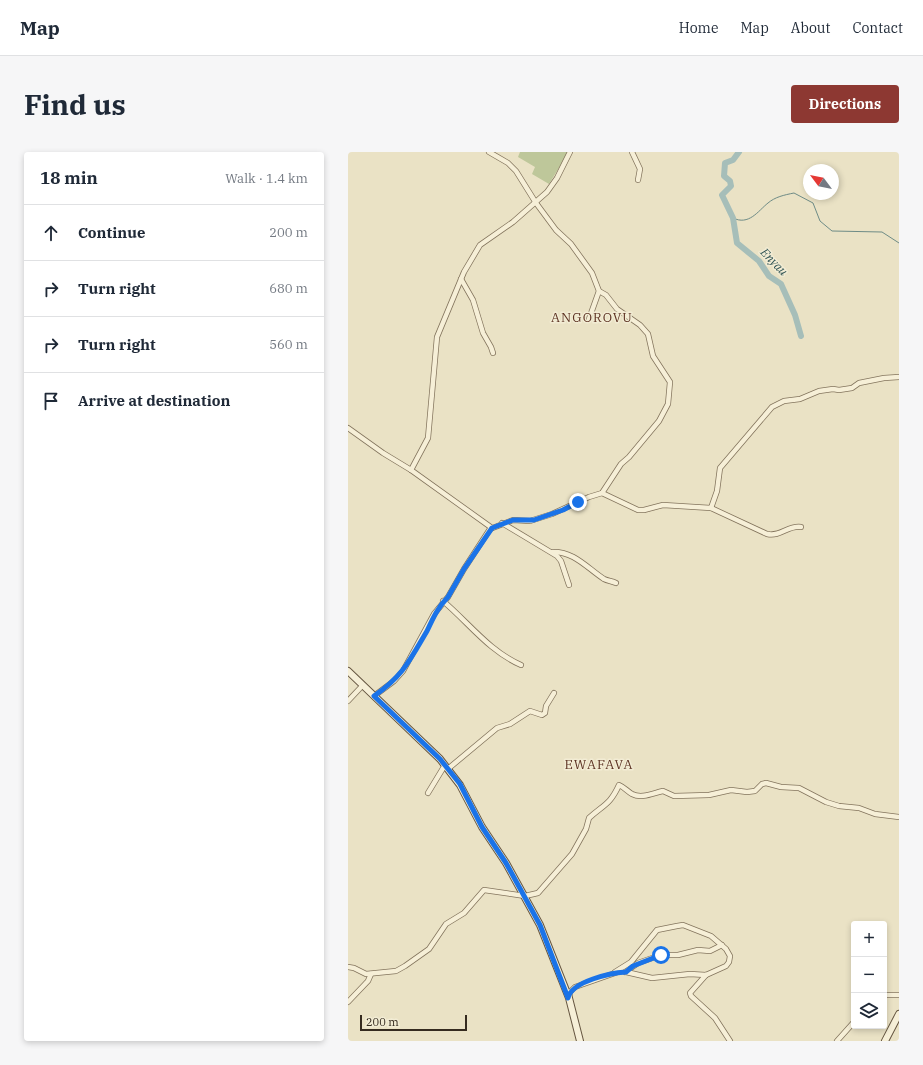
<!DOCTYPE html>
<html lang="en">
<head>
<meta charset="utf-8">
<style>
	:root { --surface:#fff; --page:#f6f6f7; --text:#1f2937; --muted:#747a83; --line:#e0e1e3; --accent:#8d3832 }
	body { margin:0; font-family:"IBM Plex Serif",serif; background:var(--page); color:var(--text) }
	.controls { position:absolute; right:12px; bottom:12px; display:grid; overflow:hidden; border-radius:4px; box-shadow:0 2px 6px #0003 }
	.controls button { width:36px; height:36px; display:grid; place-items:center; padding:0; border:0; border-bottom:1px solid var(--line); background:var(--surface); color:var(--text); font:20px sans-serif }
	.compass { position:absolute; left:455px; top:12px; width:36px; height:36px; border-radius:50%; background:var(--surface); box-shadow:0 2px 6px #0003; rotate:302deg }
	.scale { position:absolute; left:12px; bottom:10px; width:107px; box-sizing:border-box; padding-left:4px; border:2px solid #352b1f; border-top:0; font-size:11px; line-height:14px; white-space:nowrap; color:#352b1f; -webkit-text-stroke:3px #f2ecd4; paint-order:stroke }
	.stop { position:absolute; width:12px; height:12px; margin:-9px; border:3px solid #1a73e8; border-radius:50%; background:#fff }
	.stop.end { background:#1a73e8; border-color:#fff; box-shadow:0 1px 4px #0008 }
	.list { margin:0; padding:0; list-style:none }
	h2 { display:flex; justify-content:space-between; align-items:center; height:52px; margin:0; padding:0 16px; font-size:17px }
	h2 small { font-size:13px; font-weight:400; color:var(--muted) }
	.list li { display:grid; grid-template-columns:26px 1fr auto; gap:12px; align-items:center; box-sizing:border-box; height:56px; padding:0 16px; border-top:1px solid var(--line) }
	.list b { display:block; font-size:15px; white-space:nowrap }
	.list em { font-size:13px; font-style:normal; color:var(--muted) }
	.icon { flex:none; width:22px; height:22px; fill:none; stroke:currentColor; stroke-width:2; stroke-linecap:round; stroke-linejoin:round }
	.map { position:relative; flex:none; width:551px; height:889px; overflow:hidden; border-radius:4px }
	header { display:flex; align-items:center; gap:24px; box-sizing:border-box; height:56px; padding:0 20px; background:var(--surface); border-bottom:1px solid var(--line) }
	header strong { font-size:19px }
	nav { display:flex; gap:22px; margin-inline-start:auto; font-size:14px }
	.intro { display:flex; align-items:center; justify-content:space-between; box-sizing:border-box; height:96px; padding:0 24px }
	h1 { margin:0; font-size:28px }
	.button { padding:10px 18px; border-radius:4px; background:var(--accent); color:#fff; font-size:14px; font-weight:700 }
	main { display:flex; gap:24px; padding:0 24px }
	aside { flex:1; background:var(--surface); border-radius:4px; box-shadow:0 2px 6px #0003 }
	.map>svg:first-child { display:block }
	.green { fill:#bec79a }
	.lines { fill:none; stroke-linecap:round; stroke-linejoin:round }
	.stream { stroke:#6e8b86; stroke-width:1 }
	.river { stroke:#a6beb9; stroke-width:6 }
	.street-casing { stroke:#83745d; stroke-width:6 }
	.secondary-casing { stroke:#655540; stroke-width:8 }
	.street { stroke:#f6efd7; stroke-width:4.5 }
	.secondary { stroke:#f6efd7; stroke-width:6 }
	.route { stroke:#1a73e8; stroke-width:5 }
	.labels { text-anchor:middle; stroke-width:3; stroke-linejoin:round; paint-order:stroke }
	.water-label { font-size:12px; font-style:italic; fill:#305353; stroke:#f2ecd4 }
	.quarter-label { font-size:13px; letter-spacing:1px; fill:#5d3323; stroke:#f2ecd4 }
</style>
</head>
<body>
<header>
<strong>Map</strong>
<nav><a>Home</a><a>Map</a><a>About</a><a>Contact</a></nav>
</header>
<div class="intro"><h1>Find us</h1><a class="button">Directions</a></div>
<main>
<aside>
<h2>18 min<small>Walk · 1.4 km</small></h2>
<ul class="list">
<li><svg class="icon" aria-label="ahead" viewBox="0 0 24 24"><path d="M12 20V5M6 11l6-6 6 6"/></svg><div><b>Continue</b></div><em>200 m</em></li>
<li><svg class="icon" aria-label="right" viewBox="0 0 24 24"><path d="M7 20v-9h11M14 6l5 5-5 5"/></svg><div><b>Turn right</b></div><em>680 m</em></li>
<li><svg class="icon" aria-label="right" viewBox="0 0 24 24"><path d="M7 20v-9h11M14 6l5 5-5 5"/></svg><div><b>Turn right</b></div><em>560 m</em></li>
<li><svg class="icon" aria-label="arrive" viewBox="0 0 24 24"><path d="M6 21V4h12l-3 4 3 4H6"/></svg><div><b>Arrive at destination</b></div></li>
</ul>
</aside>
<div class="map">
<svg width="551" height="889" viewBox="0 0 551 889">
	<rect width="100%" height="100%" fill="#eae2c5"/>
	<polygon class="green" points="172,0 219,0 220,1 201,32 184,22 187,15 170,5"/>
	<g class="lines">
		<path class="stream" d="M 385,66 C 401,74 410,59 420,51 C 427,45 436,43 446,41 L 465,51 L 472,69 L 484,79 L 534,80 L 551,91"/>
		<polyline class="river" points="391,0 385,8 377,11 376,24 382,29 383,34 374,43 385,66 389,91 411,109 421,124 433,132 447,163 453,184"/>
		<g class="street-casing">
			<g id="street">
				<polyline points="284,0 292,17 290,28"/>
				<polyline points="113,127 125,148 135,181 143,195 145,201"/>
				<polyline points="241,167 251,139"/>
				<polyline points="0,276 35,301 63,318 144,376"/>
				<polyline points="63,318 80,286 89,185 116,120 132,93 165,70 199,40 209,26 222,0"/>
				<polyline points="254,341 290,358 296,358 315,353 363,356 369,339 372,316 424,255 436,249 452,247 471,239 485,237 491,238 504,236 511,231 536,226 551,225"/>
				<path d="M 363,356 L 419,382 C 433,385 440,373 453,375"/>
				<polyline points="154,371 209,404 213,409 221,433"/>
				<path d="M 204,400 C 226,399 239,416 256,427 C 260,429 264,429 268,431"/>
				<path d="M 95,449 C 121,471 141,499 173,513"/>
				<polyline points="26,544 46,529 55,519 86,462 100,445 116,417 142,377 165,368 182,369 204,362 241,345 254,341 273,312 281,305 311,269 320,252 322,230 305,204 300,182 292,173 269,157 258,143 251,139 244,121 223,92 208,78 188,51 168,19 160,11 141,0"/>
				<polyline points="0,549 15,533"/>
				<polyline points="101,616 149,576 162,572 182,559 194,563 197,561 198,554 206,541"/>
				<polyline points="80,641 97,613"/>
				<path d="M 0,815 L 6,816 L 18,822 L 48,819 L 57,814 L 81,797 L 98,772 L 116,761 L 136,738 L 177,744 L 190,741 L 224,702 L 238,677 L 241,666 C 255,653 262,653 271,633 C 276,635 279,639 284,642 C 294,647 305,641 315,639 L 326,644 L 361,643 L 383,638 L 399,640 L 407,639 L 414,632 L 418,631 L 433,635 L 451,636 L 478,650 L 491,654 L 511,656 L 527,662 L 551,665"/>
				<polyline points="267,820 283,810 309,778 329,774 335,773 363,784 378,797 382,804 381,810 378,814 358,823 342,822 304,826 278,820"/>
				<polyline points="277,820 290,811 313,803 330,803 350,798 362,799 374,793"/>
				<polyline points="358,823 342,841 343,844 367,866 382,889"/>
				<polyline points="536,843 551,843"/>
				<polyline points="221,846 222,840 227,835 270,820"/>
				<polyline points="0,850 20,829 23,822"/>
				<polyline points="489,889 506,870"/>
			</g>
		</g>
		<g class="secondary-casing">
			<g id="secondary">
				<polyline points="0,519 92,607 112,633 134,675 158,711 192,773 221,846 232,889"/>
				<polyline points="537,889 551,862"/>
			</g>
		</g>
		<use href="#street" class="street"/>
		<use href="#secondary" class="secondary"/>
	</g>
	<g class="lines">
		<path class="route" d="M 230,350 L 215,358 L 186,368 L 165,368 L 144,376 L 116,417 L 100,445 C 90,455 85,466 79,479 C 62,508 55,524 26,544 L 92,607 L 112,632 L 134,675 L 158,711 L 192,773 L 220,846 C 224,829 263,821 278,820 L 285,814 L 313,803"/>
	</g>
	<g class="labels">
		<g class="water-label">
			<text transform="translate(426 110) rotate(46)" y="4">Enyau</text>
		</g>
		<g class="quarter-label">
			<text x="244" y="170">ANGOROVU</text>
			<text x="251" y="617">EWAFAVA</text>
		</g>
	</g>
</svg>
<div class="controls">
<button>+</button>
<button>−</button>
<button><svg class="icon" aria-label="layers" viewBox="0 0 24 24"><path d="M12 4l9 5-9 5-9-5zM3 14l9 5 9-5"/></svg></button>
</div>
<svg class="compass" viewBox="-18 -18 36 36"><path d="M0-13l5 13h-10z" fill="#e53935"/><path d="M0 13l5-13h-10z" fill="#747a83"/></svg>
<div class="scale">200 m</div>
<div class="stop" style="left:313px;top:803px"></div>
<div class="stop end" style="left:230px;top:350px"></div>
</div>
</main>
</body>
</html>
